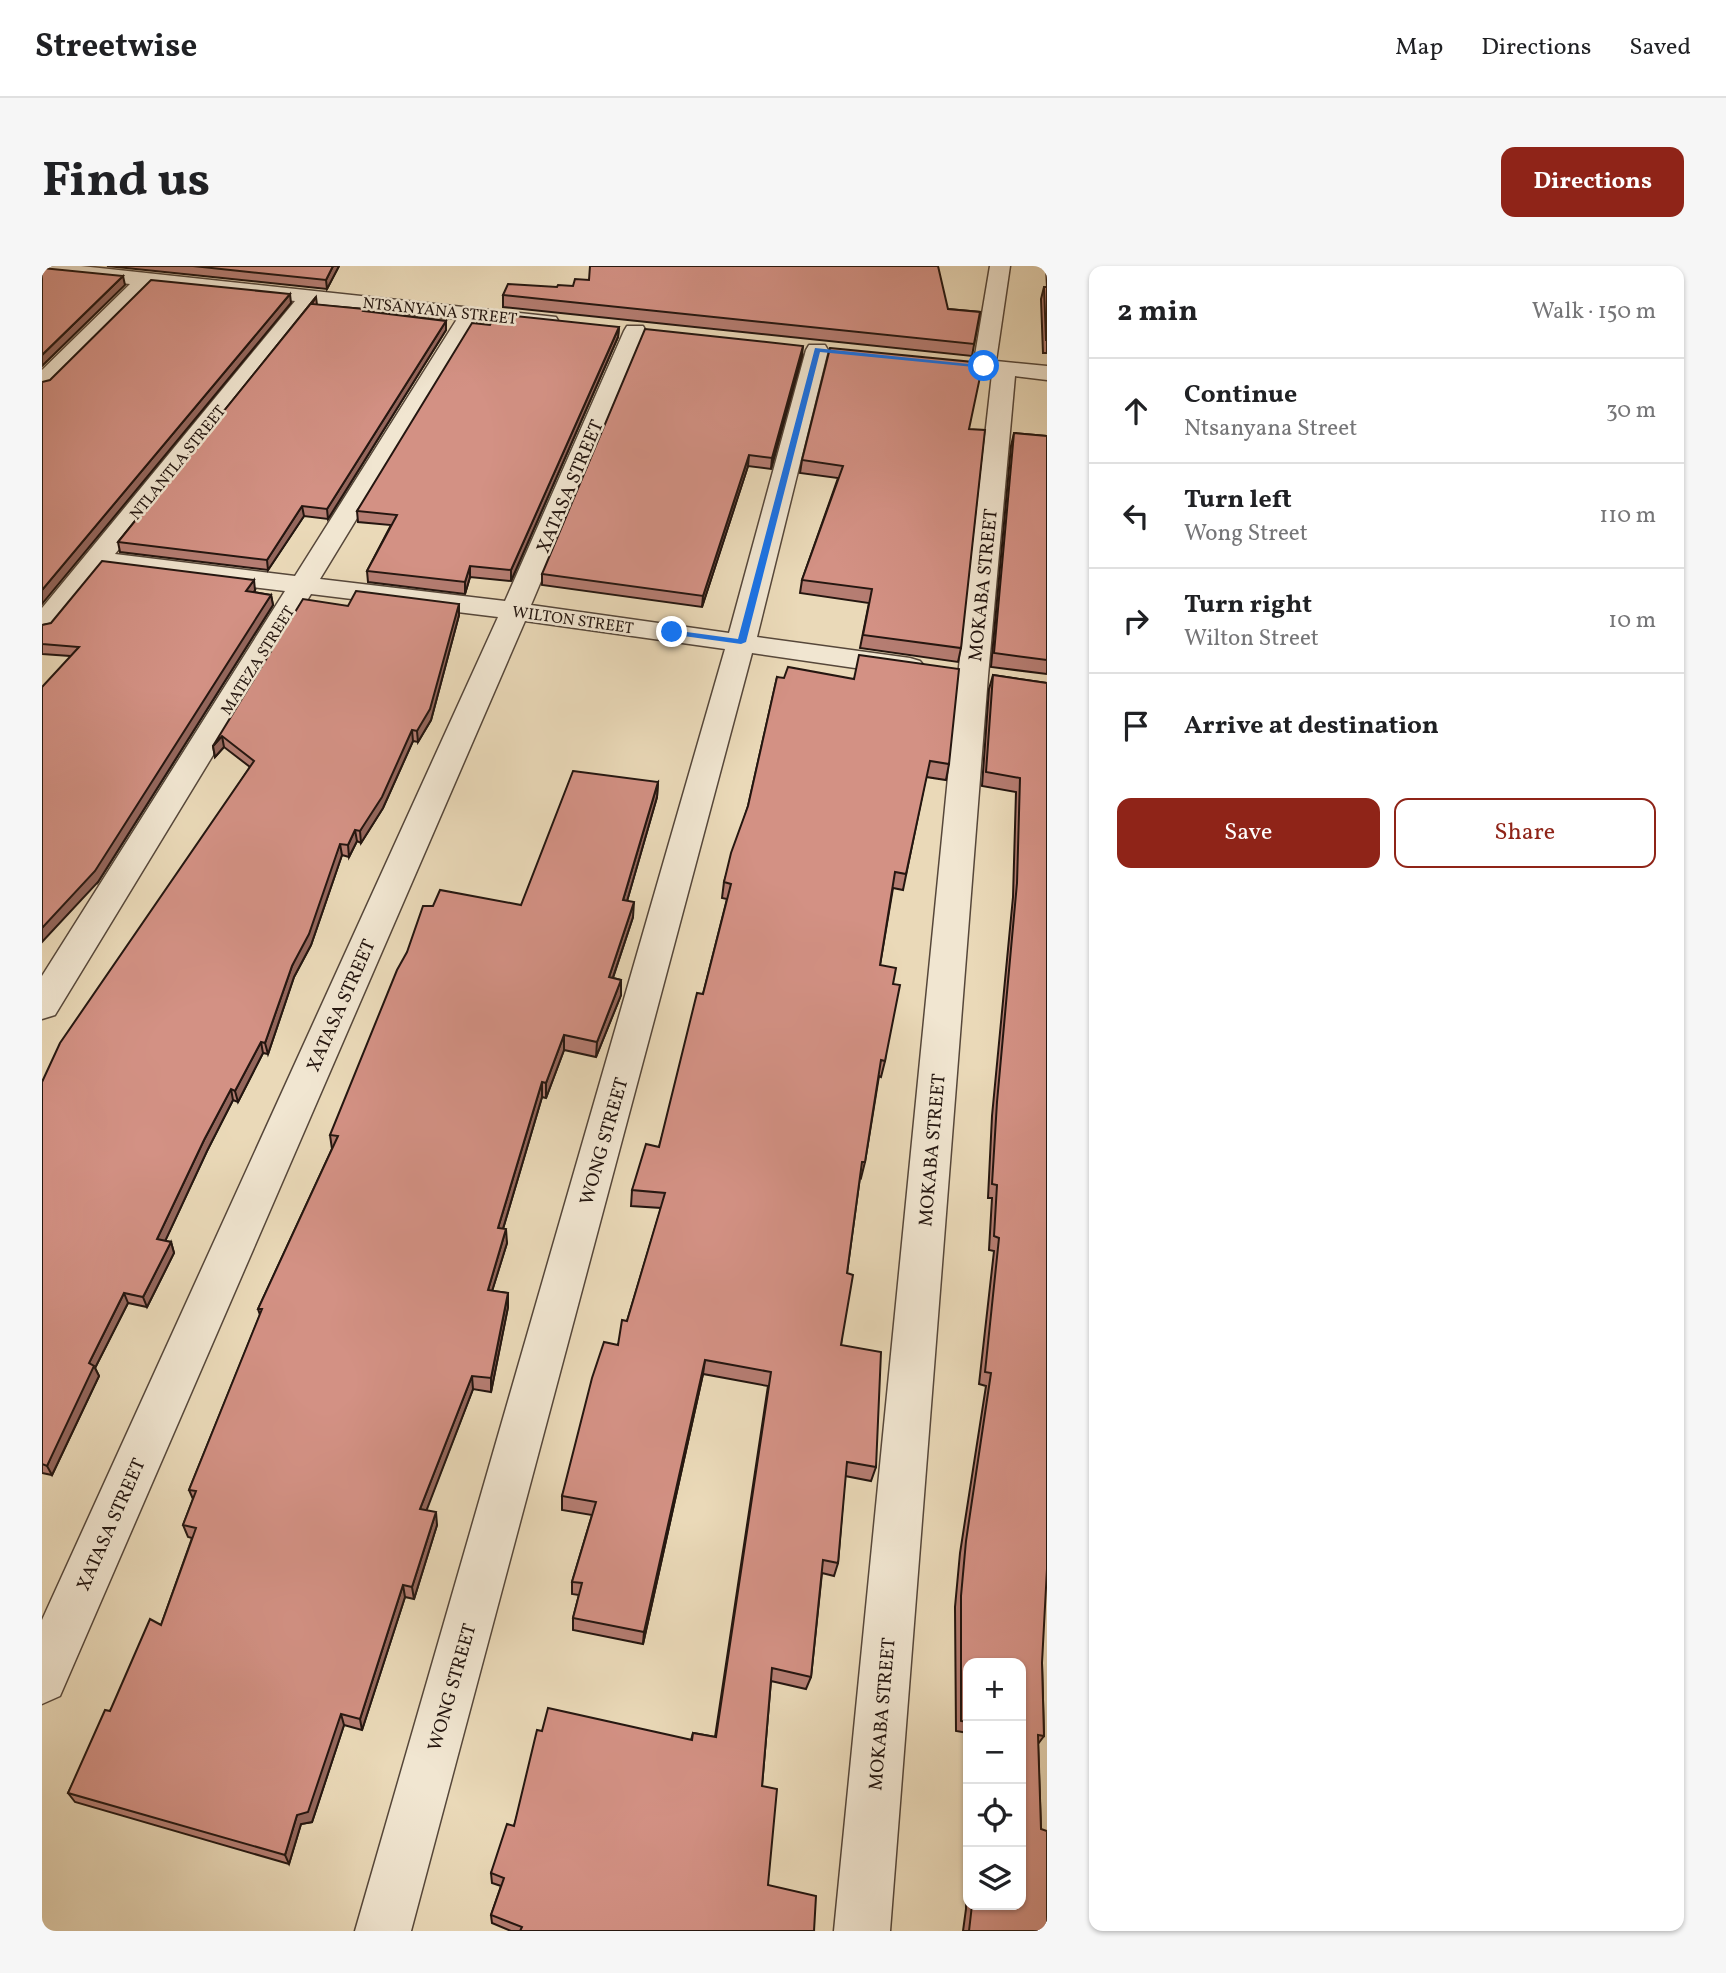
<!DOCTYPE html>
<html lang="en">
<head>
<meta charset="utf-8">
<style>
	:root { --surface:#fff; --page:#f6f6f6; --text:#202124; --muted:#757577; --line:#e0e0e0; --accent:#8f2418 }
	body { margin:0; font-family:Vollkorn,serif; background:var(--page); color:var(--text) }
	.controls { position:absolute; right:21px; bottom:21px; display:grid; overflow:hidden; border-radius:14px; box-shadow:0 2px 5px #0004 }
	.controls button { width:63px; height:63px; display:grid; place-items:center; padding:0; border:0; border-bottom:2px solid var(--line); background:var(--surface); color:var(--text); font:35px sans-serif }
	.stop { position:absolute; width:21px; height:21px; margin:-16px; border:5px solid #1a73e8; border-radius:50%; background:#fff }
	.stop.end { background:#1a73e8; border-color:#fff; box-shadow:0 2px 7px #0008 }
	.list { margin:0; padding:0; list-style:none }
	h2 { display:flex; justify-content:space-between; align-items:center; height:91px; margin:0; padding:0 28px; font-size:30px }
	h2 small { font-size:23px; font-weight:400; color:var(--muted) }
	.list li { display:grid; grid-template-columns:46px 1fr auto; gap:21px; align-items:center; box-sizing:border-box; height:105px; padding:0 28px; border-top:2px solid var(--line) }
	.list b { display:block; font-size:26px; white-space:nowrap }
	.list p { margin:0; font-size:23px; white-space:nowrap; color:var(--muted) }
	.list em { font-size:23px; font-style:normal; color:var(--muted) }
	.actions { display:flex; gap:14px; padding:21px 28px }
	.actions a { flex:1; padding:16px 0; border:2px solid var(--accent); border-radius:14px; text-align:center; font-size:24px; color:var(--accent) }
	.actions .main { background:var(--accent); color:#fff }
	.icon { flex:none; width:38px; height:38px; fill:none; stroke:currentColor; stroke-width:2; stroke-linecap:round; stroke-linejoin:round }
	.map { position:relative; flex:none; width:1005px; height:1665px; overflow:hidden; border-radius:14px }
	header { display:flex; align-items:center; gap:42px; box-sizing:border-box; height:98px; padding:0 35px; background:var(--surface); border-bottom:2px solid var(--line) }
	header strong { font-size:33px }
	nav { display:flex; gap:38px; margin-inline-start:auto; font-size:24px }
	.intro { display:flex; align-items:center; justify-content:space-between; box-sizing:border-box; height:168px; padding:0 42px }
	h1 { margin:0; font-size:49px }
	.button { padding:18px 32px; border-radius:14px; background:var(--accent); color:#fff; font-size:24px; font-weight:700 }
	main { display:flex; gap:42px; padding:0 42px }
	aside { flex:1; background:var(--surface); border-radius:14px; box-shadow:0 2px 5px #0004 }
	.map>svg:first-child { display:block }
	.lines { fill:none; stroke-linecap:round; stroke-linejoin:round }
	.minor-casing { stroke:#56473a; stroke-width:3 }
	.minor { fill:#f1e6d1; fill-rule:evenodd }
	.wall { fill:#b57d72; stroke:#241610; stroke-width:2 }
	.shaded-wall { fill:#94665c; stroke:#241610; stroke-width:2 }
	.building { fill:#d39184; stroke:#241610; stroke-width:2 }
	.route { fill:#1a73e8 }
	.labels { text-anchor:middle; stroke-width:5; stroke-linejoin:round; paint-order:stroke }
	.far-street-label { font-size:16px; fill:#241610; stroke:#f1e6d1 }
	.street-label { font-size:19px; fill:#241610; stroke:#f1e6d1 }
</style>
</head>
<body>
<header>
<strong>Streetwise</strong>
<nav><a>Map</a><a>Directions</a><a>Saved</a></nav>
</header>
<div class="intro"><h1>Find us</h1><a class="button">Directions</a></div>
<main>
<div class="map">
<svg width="1005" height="1665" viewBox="0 0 1005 1665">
	<rect width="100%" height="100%" fill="#ead9b8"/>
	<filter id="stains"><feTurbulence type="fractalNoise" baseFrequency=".00286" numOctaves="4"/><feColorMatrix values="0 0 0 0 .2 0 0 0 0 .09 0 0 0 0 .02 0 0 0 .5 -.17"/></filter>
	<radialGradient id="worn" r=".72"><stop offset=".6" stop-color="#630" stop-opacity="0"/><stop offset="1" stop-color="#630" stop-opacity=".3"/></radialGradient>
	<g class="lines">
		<g class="minor-casing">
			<g id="minor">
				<path d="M 0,0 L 39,0 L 514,51 L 517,56 L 514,61 L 506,62 L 435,55 L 278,313 L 463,335 L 582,65 L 585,60 L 601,60 L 604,65 L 489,339 L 687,367 L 764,84 L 767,79 L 783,79 L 786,84 L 715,371 L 868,392 L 878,395 L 883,401 L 878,407 L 868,410 L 710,387 L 369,1665 L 313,1665 L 683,383 L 483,355 L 18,1430 L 0,1438 L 0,1354 L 456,351 L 269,328 L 13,749 L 0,753 L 0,710 L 243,325 L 61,303 L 10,366 L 0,368 L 0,342 L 253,35 L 110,20 L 8,122 L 0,124 L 0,104 L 88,18 L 0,8 ZM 274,38 L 415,53 L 253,310 L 73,288 Z"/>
				<polygon points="948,0 968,0 954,95 1005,100 1005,114 973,110 946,410 848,1665 792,1665 916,410 950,108 930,105 927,100 932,95"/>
			</g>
		</g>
		<use href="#minor" class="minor"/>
	</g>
	<g class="wall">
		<polygon points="65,0 297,0 285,23"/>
		<polygon points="1004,0 1005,0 1005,87 1001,87 999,33 1002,21 1005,21"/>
		<polygon points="515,21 906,43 938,46 930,90 461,41 461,29"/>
		<polygon points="274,31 275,39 322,43 322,45 404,55 404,64 286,253 262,250 226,304 78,286 76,276"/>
		<polygon points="448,59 577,61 576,71 469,315 428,311 423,328 326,316 325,305 349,259 316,256 315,245"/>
		<polygon points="760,90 729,203 706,200 660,341 500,319 500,308"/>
		<polygon points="927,163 919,382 916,396 818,382 827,337 758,327 760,314 796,212 758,207 760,194"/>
		<polygon points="972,167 1005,170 1005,408 949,401 969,180"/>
		<polygon points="213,324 212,326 229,329 231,339 56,616 28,390 0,388 0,359"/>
		<polygon points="417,338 417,349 389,454 376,476 371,475 341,542 319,577 315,575 307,591 300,589 269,679 252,711 226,788 221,787 196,836 191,834 165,885 123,975 129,976 132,987 105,1041 86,1037 53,1102 57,1110 10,1209 0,1207 0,816 208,501 182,481 173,491 171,480 306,340"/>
		<polygon points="951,409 1005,417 1000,1397 1002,1470 996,1478 999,1563 1005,1665 921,1665 924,1643 925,1558 926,1555 926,1639 979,1639 926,1397 926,1467 914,1465 913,1341 918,1287 944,1120 937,1118 952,985 947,984 950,932 946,932 950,850 971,631 974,526 940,520 947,423"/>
		<polygon points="735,411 907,498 904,514 884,511 861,624 851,622 838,699 851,718 843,795 839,811 837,810 823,896 819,912 818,911 805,1007 799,1079 834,1201 829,1215 803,1210 796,1297 792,1310 780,1307 769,1411 764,1423 729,1415 720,1520 726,1619 772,1665 469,1665 450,1657 449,1649 459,1620 450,1617 449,1607 472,1560 500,1465 649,1474 651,1467 673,1471 726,1120 661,1108 601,1378 531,1364 531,1352 537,1329 530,1328 530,1316 550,1249 520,1244 520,1230 585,1055 619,942 589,940 590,924 617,881 661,728 685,633 680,632 682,616 706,540"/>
		<polygon points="616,516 615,531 585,635 591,651 571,712 579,714 579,729 554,791 522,784 504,832 500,831 461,963 465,977 450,1025 466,1027 466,1041 449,1126 431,1123 384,1244 395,1259 372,1333 363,1331 320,1464 302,1459 270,1556 259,1558 247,1598 33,1536 26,1527 68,1445 119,1359 150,1272 146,1271 141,1259 151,1233 147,1224 218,1049 216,1043 290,883 288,869 479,639"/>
	</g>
	<g class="shaded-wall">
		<polygon points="291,0 297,0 285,23 284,14"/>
		<polygon points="81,10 83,19 0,100 0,89"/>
		<polygon points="248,28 249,37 0,338 0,324"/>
		<polygon points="404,55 404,64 286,253 285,243"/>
		<polygon points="577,61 576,71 469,315 469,304"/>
		<polygon points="761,80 760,90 729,203 730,192"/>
		<polygon points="707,189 706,200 660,341 661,330"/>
		<polygon points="260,240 262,250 226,304 225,294"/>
		<polygon points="428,300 428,311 423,328 423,316"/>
		<polygon points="212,314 213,324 206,336 204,325"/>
		<polygon points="229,329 231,339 56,616 0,676 0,662"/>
		<polygon points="417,338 417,349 389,454 376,476 375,465"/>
		<polygon points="370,464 371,475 341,542 319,577 318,565"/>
		<polygon points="180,470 182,481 173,491 171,480"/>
		<polygon points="616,516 615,531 581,649 581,634"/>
		<polygon points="313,564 315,575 307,591 306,579"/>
		<polygon points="298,578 300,589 269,679 252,711 226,788 223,777 250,700"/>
		<polygon points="592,636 591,651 566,726 567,711"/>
		<polygon points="579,714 579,729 554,791 555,776"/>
		<polygon points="522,769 522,784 504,832 504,817"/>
		<polygon points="219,776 221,787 196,836 193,825"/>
		<polygon points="500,816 500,831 457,976 456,962"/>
		<polygon points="189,823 191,834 165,885 119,984 115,973 162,874"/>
		<polygon points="464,963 465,977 446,1038 446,1024"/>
		<polygon points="129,976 132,987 105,1041 101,1031"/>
		<polygon points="82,1027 86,1037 53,1102 57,1110 10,1209 5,1200 47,1097"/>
		<polygon points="466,1027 466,1041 449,1126 449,1112"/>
		<polygon points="663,1094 661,1108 601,1378 602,1366"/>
		<polygon points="430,1110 431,1123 380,1256 378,1243"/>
		<polygon points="394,1246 395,1259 372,1333 370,1321"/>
		<polygon points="361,1319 363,1331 320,1464 318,1453"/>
		<polygon points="299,1448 302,1459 270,1556 259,1558 247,1598 243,1589 255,1549"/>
	</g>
	<g class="building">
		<polygon points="151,0 291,0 284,14"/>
		<polygon points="548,0 896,0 906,43 938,46 932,78 461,29 466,18 515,21 516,19 531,20 533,13 547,14"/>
		<polygon points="0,2 81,10 0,89"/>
		<polygon points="109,14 248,28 0,324 0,116 8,114"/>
		<polygon points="1002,21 1005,21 1005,74 1004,74"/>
		<polygon points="274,31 270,38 322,43 321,45 404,55 285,243 260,240 225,294 76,276"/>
		<polygon points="453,48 577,61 469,304 428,300 423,316 325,305 355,249 315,245 430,57 448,59"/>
		<polygon points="603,63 761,80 730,192 707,189 661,330 500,308"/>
		<polygon points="788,82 941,97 927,163 943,164 919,382 821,369 830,323 760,314 801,200 760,194"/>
		<polygon points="972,167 1005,170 1005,394 952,387"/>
		<polygon points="60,295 212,314 204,325 229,329 53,605 0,662 0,421 37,381 0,378 0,359 9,357"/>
		<polygon points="314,325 417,338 388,443 375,465 370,464 340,531 318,565 313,564 306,579 298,578 267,668 250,700 223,777 219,776 193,825 189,823 162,874 115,973 129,976 101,1031 82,1027 47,1097 52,1100 5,1200 0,1198 0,816 18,777 212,495 180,470 171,480 261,333 306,340"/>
		<polygon points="817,389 917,403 907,498 888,495 864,608 853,606 838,699 854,702 851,718 858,719 843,795 839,794 823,896 820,896 805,1007 811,1009 799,1079 839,1086 834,1201 805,1196 796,1297 781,1294 769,1411 730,1402 720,1520 735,1523 726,1619 774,1630 772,1665 478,1665 480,1661 449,1649 462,1612 449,1607 465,1558 472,1560 495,1464 500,1465 506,1442 650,1474 651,1467 674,1471 729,1106 663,1094 602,1366 531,1352 540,1317 530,1316 554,1236 520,1230 550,1112 562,1076 576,1079 580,1054 585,1055 623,927 590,924 604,878 617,881 655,727 661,728 689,618 682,616 689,587 706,540 735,411 742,412 746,401 812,413"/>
		<polygon points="951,409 1005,417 1005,1303 1000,1397 1002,1470 996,1469 999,1563 1005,1565 1005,1665 927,1665 930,1639 979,1639 979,1397 926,1397 926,1456 919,1455 919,1330 924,1275 949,1107 943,1106 957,972 952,970 955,919 950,918 955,836 975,617 978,512 944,506"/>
		<polygon points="531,505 616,516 581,634 592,636 567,711 579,714 555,776 522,769 504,817 500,816 456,962 464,963 446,1024 466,1027 449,1112 430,1110 378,1243 394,1246 370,1321 361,1319 318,1453 299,1448 266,1546 255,1549 243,1589 26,1527 63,1444 68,1445 108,1353 119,1359 154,1262 141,1259 154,1225 147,1224 220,1043 216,1043 296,870 288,869 355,704 365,686 381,640 391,640 398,624 479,639"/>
	</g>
	<polygon class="route" points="773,82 946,100 942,102 778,86 704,376 699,378 627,368 630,364 696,373"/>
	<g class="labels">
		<g class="far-street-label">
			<text transform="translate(398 44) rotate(6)" y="6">NTSANYANA STREET</text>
			<text transform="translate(135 196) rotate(-51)" y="6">NTLANTLA STREET</text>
			<text transform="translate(531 353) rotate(8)" y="6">WILTON STREET</text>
			<text transform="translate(215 394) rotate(-58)" y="6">MATEZA STREET</text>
		</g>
		<g class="street-label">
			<text transform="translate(527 220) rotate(-67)" y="7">XATASA STREET</text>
			<text transform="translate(940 319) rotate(-84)" y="7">MOKABA STREET</text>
			<text transform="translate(298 739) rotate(-66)" y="7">XATASA STREET</text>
			<text transform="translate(561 875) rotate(-74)" y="7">WONG STREET</text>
			<text transform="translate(889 884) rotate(-85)" y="7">MOKABA STREET</text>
			<text transform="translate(68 1258) rotate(-66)" y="7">XATASA STREET</text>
			<text transform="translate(409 1421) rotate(-74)" y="7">WONG STREET</text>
			<text transform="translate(839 1448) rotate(-85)" y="7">MOKABA STREET</text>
		</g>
	</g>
	<rect width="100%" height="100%" filter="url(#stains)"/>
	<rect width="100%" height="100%" fill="url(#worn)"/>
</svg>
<div class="controls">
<button>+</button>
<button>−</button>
<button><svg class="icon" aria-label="locate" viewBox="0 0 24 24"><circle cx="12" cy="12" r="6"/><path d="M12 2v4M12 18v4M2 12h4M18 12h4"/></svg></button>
<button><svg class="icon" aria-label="layers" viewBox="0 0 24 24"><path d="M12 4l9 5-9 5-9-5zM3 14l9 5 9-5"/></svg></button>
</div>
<div class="stop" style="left:942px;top:100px"></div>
<div class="stop end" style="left:630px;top:366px"></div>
</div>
<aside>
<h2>2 min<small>Walk · 150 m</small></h2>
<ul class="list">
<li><svg class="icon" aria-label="ahead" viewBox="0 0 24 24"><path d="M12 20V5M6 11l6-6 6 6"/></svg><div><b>Continue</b><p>Ntsanyana Street</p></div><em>30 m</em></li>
<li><svg class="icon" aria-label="left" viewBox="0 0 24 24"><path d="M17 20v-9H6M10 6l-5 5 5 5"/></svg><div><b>Turn left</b><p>Wong Street</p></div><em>110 m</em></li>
<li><svg class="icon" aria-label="right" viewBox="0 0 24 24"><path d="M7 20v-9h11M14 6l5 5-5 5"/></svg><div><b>Turn right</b><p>Wilton Street</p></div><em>10 m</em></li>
<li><svg class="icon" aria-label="arrive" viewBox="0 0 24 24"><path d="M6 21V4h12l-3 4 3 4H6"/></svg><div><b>Arrive at destination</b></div></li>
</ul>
<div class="actions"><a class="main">Save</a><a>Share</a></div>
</aside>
</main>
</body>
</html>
